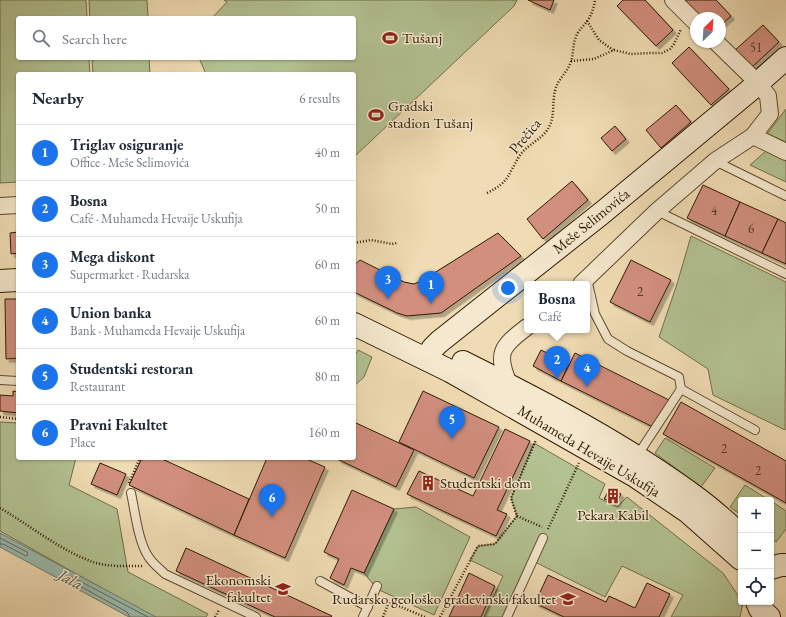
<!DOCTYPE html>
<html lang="en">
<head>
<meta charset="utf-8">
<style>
	:root { --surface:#fff; --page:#f2f2f3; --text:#1f2937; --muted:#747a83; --line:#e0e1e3; --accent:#1a73e8 }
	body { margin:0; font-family:"EB Garamond",serif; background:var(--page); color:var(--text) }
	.controls { position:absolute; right:12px; bottom:12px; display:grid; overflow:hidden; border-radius:4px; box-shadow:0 1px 3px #0004 }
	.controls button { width:36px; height:36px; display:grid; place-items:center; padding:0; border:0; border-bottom:1px solid var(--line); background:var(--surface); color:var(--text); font:20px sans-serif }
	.compass { position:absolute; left:690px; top:12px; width:36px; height:36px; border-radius:50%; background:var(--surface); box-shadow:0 1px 3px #0004; rotate:25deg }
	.you { position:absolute; left:508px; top:288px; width:14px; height:14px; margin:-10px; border:3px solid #fff; border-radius:50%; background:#1a73e8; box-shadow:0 0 0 6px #1a73e833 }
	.badge { display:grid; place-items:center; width:26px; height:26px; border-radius:50%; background:var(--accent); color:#fff; font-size:13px; font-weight:700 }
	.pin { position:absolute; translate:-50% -33px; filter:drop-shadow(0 1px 2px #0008) }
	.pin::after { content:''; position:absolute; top:21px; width:14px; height:12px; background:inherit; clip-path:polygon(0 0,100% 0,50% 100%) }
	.popup { position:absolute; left:524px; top:281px; width:66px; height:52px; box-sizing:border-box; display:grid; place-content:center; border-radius:4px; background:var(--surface); filter:drop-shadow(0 1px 3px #0005); font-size:13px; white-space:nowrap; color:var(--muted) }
	.popup b { font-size:15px; color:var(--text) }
	.popup::after { content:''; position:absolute; left:50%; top:100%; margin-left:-8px; border:8px solid transparent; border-top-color:var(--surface) }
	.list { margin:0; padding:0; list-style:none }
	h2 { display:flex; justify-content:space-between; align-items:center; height:52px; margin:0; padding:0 16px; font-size:17px }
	h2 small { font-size:13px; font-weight:400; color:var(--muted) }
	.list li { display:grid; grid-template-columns:26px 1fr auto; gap:12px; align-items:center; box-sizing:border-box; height:56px; padding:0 16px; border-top:1px solid var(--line) }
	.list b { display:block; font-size:15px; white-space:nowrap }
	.list p { margin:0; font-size:13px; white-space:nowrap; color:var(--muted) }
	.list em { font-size:13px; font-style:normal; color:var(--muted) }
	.icon { flex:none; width:22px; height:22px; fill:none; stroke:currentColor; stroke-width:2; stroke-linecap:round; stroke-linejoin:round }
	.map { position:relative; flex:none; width:786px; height:617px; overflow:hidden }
	.search { position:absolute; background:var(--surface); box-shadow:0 1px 3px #0004; left:16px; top:16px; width:340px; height:44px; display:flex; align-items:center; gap:10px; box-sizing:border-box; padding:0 14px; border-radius:4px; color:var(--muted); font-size:15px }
	.panel { position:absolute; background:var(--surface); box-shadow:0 1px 3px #0004; left:16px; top:72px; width:340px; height:388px; border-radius:4px }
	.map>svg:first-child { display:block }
	.green { fill:#b3c292; stroke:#716e4a }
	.water { fill:#9abbb0; stroke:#6f7b6a }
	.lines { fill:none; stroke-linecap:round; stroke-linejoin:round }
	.shore { stroke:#646a58; stroke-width:1 }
	.building { fill:#d28f7e; stroke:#2f1a01; filter:url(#shadow) }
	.lane-casing { stroke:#5f4a2e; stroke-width:10 }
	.street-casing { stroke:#5f4a2e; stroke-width:18 }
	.secondary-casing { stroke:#2f1a01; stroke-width:24 }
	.path { stroke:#2f1a01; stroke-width:2.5; stroke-dasharray:1 2; stroke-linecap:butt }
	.lane { stroke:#f5e8ce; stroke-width:8 }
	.street { stroke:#f5e8ce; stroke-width:16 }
	.secondary { stroke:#f5e8ce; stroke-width:22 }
	.labels { text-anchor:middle; stroke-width:3; stroke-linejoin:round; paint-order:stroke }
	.number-label { font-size:13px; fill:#583720 }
	.poi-label { font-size:15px; fill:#2f1a01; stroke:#f5e8ce; text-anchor:start }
	.street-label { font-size:15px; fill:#2f1a01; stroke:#f5e8ce }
	.water-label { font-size:16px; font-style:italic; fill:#54523e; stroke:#f5e8ce }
</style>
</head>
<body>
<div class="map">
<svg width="786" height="617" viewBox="0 0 786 617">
	<defs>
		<filter id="shadow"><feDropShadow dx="3.5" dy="3.5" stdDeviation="0" flood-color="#0004"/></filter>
	</defs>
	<rect width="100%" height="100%" fill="#f0dcb4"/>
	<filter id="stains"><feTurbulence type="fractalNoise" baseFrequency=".005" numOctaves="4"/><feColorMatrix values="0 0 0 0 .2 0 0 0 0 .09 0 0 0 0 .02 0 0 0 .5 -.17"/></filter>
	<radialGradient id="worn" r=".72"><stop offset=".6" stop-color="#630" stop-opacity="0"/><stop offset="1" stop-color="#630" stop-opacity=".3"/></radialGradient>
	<g class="green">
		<polygon points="0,0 86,0 87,18 18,18 18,58 89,58 90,74 18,74 18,182 0,183"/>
		<polygon points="89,0 147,0 148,18 90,18"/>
		<polygon points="224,0 517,0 514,6 354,157 354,74 206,74 199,58 354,58 354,18 212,18 227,2"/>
		<polygon points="92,58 149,58 150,74 93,74"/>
		<polygon points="786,109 786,142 767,134"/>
		<polygon points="766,151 786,161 786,182 750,165"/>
		<polygon points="691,236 786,282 785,430 713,395 708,369 659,337 677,284"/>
		<polygon points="358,350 372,357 364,377 354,386 354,357"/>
		<polygon points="0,422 18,423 18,458 76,458 69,485 117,509 128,572 208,614 206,617 153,617 0,531"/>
		<polygon points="665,438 715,468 701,487 655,453"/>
		<polygon points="534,443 605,484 599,498 617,507 627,497 723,573 741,600 741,602 743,603 740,617 671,617 683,595 622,566 605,597 533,561 507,617 484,617 503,576 470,560 478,546 495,544 517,516 511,498"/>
		<polygon points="745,485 769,500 741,500 741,515 730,507"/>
		<polygon points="771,501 786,511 786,529 776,542 771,538"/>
		<polygon points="416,507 470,537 434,615 377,589 364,573 394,509"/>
	</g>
	<polygon class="water" points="0,533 156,617 129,617 0,547"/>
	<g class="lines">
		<g class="shore">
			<polyline points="0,538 27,552 28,555 26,556 3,544 0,544"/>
			<polyline points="130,617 127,612 69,580 68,577 70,576 148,617"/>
		</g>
	</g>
	<g class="building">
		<polygon points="528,0 554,0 550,10"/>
		<polygon points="623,0 645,0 673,30 656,46 617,6"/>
		<polygon points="684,0 716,0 731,16 720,26 720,18 701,18"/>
		<polygon points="763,25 779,42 750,69 734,51"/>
		<polygon points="689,47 729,89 711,105 672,63"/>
		<polygon points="676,105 691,122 661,148 646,130"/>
		<polygon points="615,126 626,139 612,151 601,138"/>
		<polygon points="572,181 588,200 543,239 527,219"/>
		<polygon points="703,185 740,202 725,236 687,218"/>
		<polygon points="740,202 778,219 762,253 725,236"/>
		<polygon points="778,219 786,223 786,264 762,253"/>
		<polygon points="18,232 18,253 11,254 10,233"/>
		<polygon points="498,233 521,256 441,313 407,316 397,313 354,292 354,265 360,260 404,282 414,284 423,280"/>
		<polygon points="631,260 671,280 650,322 610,302"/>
		<polygon points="5,299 18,299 18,358 6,359"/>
		<polygon points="541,350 569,364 561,381 533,366"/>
		<polygon points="575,353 669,400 655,428 561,381"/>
		<polygon points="13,391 18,392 18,413 0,411 0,395 13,396"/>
		<polygon points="423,391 499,427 474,478 399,442"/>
		<polygon points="681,402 786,461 786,503 663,434"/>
		<polygon points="354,422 414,450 396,487 337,459 354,458"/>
		<polygon points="505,429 530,441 497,510 507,514 496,536 407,494 419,471 473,496"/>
		<polygon points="142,458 160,458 249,499 234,535 129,485"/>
		<polygon points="267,458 304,458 325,467 285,558 234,535"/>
		<polygon points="100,463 126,474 117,495 91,484"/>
		<polygon points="610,488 621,494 616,504 604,499"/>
		<polygon points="352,490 394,509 364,573 351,568 344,585 330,578 339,559 324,552"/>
		<polygon points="186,548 332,616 331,617 275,617 176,571"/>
		<polygon points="469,573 495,586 481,617 449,617"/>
		<polygon points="548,575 606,602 609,596 635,608 647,583 670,594 659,617 564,617 535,603"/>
	</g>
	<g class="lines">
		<g class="lane-casing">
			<g id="lane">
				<polyline points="715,161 786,196"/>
				<polyline points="657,211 786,274"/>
				<polyline points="587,279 595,314 608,339 627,351 679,377 681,389 641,450"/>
				<polyline points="0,380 18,381"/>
				<polyline points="681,389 755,430"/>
				<path d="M 131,493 C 135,511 138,541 148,556 C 152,563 159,568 165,574 L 256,617"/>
				<polyline points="320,581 368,607"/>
				<polyline points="363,617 377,586"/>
				<polyline points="507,617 543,538"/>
			</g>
		</g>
		<g class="street-casing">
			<g id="street">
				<polyline points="673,0 696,23"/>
				<polyline points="716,42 758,83 768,96 770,114 753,136 786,152"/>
				<polyline points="0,206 18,205"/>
				<polyline points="581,284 657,211 715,161 753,136"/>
				<path d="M 510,386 C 495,353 501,347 527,327"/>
			</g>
		</g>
		<g class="secondary-casing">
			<g id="secondary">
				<polyline points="0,281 18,280"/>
				<polyline points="354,324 450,371 635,476 688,512 741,559"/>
				<polyline points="426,359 433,348 439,342 602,213 749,91 786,58"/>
				<path d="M 463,362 C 543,402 624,444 697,498 C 712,509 726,522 741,535"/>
				<polyline points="771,568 781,565 786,565"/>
				<polyline points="757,602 760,609 769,617"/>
			</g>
		</g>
		<g class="path">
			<polyline points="587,21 599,40 613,50"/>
			<polyline points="571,61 594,59 614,50 631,54 650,53 662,53 670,49 674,44 681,29"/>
			<path d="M 487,193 C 510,182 508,174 520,155 C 528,144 543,139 549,127 C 555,116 552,102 555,91 C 557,80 566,74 570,64 C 574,56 572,46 576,37 C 578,30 584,26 588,20 C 592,14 594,7 595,0"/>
			<polyline points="354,243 371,240 392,244 397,243"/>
			<polyline points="0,417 18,419"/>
			<polyline points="129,483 140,458"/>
			<path d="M 0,508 C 31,526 62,552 96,563 C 111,567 127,566 142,566"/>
			<polyline points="517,516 542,527"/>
			<polyline points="548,529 579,463"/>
			<polyline points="215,617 219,610"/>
			<polyline points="383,617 389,602 425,617"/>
			<polyline points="440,617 478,546 495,544 517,516 511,498 536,440"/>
		</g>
		<use href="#lane" class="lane"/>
		<use href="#street" class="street"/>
		<use href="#secondary" class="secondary"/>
	</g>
	<defs>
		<g id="stadium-bare" transform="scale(1.2)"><path d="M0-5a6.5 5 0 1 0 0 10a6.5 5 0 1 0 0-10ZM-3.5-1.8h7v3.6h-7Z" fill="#8f2418" stroke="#f5e8ce" stroke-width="2.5" paint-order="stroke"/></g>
		<g id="building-bare" transform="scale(1.2)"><path d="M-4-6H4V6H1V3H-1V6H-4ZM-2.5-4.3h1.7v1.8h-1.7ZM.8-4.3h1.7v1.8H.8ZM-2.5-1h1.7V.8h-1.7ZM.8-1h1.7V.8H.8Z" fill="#8f2418" stroke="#f5e8ce" stroke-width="2.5" paint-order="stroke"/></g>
		<g id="university-bare" transform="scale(1.2)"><path d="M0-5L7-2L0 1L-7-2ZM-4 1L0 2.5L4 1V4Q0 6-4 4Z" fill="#8f2418" stroke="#f5e8ce" stroke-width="2.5" paint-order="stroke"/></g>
	</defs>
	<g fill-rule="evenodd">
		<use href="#stadium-bare" x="390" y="38"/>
		<use href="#stadium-bare" x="376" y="115"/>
		<use href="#building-bare" x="428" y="483"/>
		<use href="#building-bare" x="613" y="496"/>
		<use href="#university-bare" x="283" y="589"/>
		<use href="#university-bare" x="568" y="599"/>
	</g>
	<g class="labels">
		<g class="number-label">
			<text x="756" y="52">51</text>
			<text x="714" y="215">4</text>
			<text x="751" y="233">6</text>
			<text x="640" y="296">2</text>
			<text x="724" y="453">2</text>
			<text x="758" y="475">2</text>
		</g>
		<g class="poi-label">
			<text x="402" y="43">Tušanj</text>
			<text x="388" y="111">Gradski<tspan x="388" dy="17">stadion Tušanj</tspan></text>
			<text x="440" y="488">Studentski dom</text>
			<text x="613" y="520" text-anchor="middle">Pekara Kabil</text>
			<text x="271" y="585" text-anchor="end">Ekonomski<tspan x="271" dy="17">fakultet</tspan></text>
			<text x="556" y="604" text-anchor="end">Rudarsko geološko građevinski fakultet</text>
		</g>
		<g class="street-label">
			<text transform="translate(525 136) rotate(-50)" y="5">Prečica</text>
			<text transform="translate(591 221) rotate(-39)" y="5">Meše Selimovića</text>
			<text transform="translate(589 451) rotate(31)" y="5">Muhameda Hevaije Uskufija</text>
		</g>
		<g class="water-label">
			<text transform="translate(71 579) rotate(28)" y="6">Jala</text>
		</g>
	</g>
	<rect width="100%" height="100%" filter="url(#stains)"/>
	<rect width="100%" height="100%" fill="url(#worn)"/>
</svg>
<div class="controls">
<button>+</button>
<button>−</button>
<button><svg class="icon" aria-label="locate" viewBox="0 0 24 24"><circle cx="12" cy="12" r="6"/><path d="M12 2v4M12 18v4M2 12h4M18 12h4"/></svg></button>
</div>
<svg class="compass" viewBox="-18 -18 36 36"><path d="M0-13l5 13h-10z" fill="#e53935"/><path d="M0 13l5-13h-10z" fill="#747a83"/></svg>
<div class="you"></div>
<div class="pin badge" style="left:431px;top:304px">1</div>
<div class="pin badge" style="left:557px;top:379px">2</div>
<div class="popup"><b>Bosna</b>Café</div>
<div class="pin badge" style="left:388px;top:299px">3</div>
<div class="pin badge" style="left:587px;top:387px">4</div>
<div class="pin badge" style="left:452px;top:439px">5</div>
<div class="pin badge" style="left:272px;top:517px">6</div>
<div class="search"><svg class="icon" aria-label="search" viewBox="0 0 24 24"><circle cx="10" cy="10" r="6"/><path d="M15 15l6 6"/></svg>Search here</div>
<section class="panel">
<h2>Nearby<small>6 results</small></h2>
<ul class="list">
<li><span class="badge">1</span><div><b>Triglav osiguranje</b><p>Office · Meše Selimovića</p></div><em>40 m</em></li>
<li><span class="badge">2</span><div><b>Bosna</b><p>Café · Muhameda Hevaije Uskufija</p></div><em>50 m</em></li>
<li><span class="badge">3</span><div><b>Mega diskont</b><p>Supermarket · Rudarska</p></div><em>60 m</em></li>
<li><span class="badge">4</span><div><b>Union banka</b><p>Bank · Muhameda Hevaije Uskufija</p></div><em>60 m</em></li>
<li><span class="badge">5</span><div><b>Studentski restoran</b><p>Restaurant</p></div><em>80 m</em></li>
<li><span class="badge">6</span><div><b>Pravni Fakultet</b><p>Place</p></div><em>160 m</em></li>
</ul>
</section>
</div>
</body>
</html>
